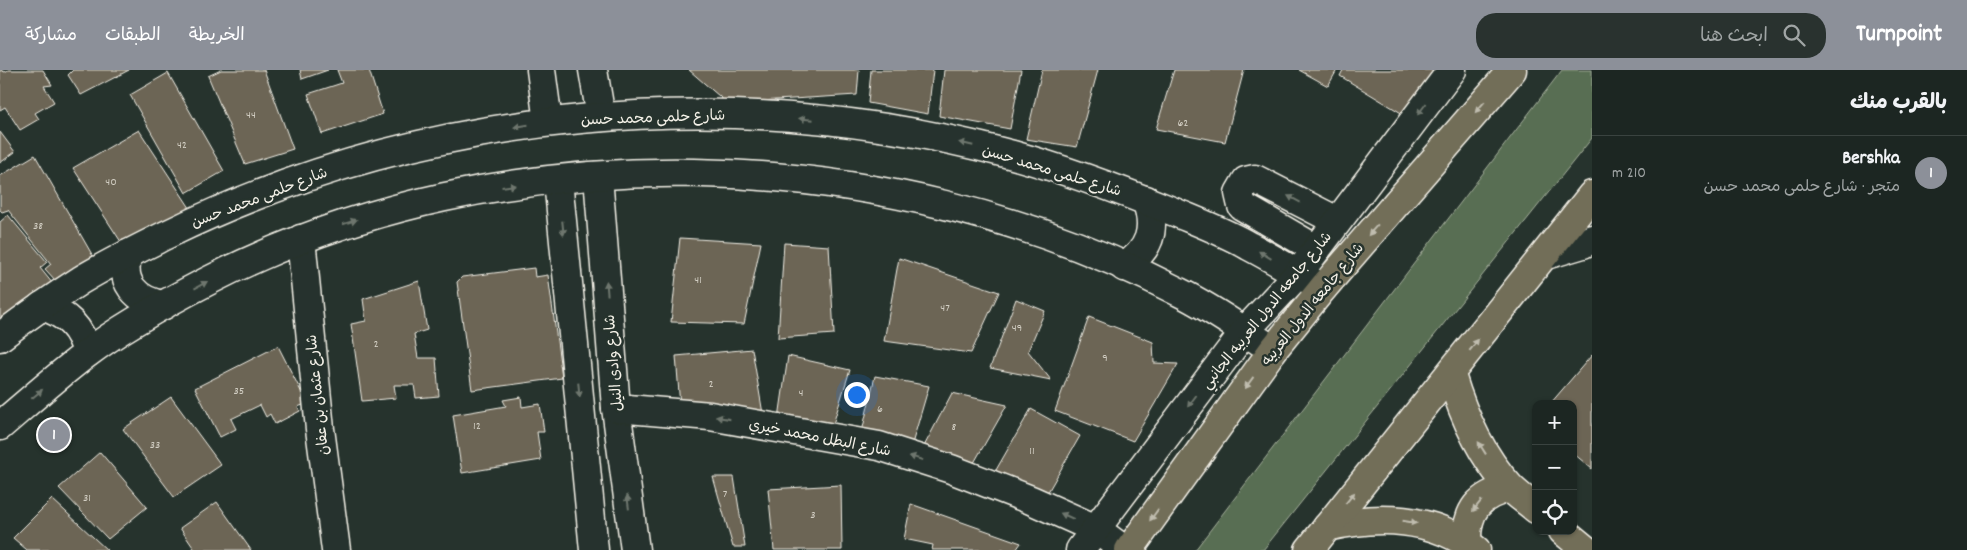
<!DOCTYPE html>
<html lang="ar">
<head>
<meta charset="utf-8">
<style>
	:root { --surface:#1c2622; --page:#29322f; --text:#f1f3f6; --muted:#a0a5a5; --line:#3a4340; --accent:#8c9099 }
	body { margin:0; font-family:Dekko,"Playpen Sans Arabic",sans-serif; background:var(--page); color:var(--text); direction:rtl }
	.controls { position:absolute; right:15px; bottom:15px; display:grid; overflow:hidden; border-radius:10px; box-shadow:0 1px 4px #0004 }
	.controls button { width:45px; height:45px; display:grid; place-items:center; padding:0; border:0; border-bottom:1px solid var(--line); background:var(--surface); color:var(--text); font:25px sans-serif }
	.you { position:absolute; left:856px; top:324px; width:18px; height:18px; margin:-12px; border:4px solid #fff; border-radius:50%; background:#1a73e8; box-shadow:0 0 0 8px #1a73e833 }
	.badge { display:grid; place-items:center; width:32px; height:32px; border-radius:50%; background:var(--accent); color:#fff; font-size:16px; font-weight:700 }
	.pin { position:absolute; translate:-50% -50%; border:2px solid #fff; box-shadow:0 1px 5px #0006 }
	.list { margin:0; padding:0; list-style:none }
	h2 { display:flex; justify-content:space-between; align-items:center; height:65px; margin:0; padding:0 20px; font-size:21px }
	h2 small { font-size:16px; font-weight:400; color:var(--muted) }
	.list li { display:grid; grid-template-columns:32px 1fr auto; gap:15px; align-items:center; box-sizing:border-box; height:75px; padding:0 20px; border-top:1px solid var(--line) }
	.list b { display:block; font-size:19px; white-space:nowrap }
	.list p { margin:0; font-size:16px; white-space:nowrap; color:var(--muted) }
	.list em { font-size:16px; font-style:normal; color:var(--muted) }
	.icon { flex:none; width:28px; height:28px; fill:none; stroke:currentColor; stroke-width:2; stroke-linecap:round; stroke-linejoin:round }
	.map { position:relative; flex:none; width:1592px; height:480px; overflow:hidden; direction:ltr }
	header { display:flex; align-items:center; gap:30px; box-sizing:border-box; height:70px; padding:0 25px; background:var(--accent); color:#fff }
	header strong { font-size:24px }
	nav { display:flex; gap:28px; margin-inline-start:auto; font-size:18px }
	.search { width:350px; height:45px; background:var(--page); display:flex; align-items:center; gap:12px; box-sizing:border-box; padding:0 18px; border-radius:20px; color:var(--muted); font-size:19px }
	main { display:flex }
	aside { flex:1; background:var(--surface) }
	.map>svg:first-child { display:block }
	.green { fill:#586e52; stroke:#a6b09d }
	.building { fill:#6c6555; stroke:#f4f1e8 }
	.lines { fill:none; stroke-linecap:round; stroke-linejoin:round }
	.minor-casing { stroke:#f4f1e8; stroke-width:31 }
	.major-casing { stroke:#f4f1e8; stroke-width:31 }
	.minor { stroke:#26332d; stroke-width:28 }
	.major { stroke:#726e59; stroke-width:28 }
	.oneway { fill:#c0bdaf }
	.oneway2 { fill:#6e766e }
	.labels { text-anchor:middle; stroke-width:5; stroke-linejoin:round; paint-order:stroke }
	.number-label { font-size:12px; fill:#d2cec3 }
	.street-label { font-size:15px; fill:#f4f1e8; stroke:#26332d }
</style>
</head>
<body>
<header>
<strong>Turnpoint</strong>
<div class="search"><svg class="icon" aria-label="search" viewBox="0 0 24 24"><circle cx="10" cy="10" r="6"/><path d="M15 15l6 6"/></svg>ابحث هنا</div>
<nav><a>الخريطة</a><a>الطبقات</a><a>مشاركة</a></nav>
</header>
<main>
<aside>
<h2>بالقرب منك<small></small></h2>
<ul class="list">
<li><span class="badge">1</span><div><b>Bershka</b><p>متجر · شارع حلمى محمد حسن</p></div><em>210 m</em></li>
</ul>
</aside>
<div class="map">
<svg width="1592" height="480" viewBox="0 0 1592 480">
	<rect width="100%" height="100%" fill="#26332d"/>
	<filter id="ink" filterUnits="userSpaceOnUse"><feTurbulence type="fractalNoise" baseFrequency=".02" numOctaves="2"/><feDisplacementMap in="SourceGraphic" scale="10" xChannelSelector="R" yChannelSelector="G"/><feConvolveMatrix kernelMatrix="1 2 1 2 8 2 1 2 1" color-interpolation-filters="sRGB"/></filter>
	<g filter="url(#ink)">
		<polygon class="green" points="1562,0 1592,0 1592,68 1263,480 1195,480"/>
		<g class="building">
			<polygon points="0,0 5,2 8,0 43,0 52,15 44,16 54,32 35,43 39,49 20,60 5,37 0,40"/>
			<polygon points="73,0 129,0 81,25 68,5"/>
			<polygon points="221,0 264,0 293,79 245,94 208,6"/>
			<polygon points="300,0 328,0 302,9"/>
			<polygon points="337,0 369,0 383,44 322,64 308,24 342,13"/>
			<polygon points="689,0 859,0 857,25 727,33"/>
			<polygon points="871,0 933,0 928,44 868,33"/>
			<polygon points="944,0 1021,0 1010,59 939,46"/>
			<polygon points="1042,0 1098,0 1077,77 1026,69"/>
			<polygon points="1174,0 1244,0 1225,72 1156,59"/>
			<polygon points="1299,0 1337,0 1328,16"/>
			<polygon points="1343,0 1434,0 1403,44 1340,6"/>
			<polygon points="168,3 224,101 186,123 130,25"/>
			<polygon points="139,60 192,141 125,178 73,98"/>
			<polygon points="0,62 15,82 0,93"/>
			<polygon points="35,85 94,188 56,211 45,199 51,194 8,140 2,142 0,140 0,106"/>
			<polygon points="8,145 47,192 40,198 57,219 5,253 0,247 0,152"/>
			<polygon points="680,168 761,173 744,254 671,252"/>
			<polygon points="784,173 829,176 834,264 778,268"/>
			<polygon points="899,188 999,222 971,283 884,271"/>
			<polygon points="534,198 535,207 548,205 562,308 472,320 457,212 462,207"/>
			<polygon points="419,211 427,260 414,264 418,288 436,288 439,326 416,328 414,315 394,315 396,328 362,331 351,254 366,251 363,229"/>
			<polygon points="1016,229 1045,241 1028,281 1051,310 990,298"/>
			<polygon points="1089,247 1153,272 1154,293 1178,294 1133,371 1055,341"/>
			<polygon points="278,276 307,333 298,337 300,341 275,354 270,344 266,347 260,335 231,349 236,359 220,367 195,318"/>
			<polygon points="752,279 763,344 680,336 676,286"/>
			<polygon points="1592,285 1592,399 1573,383 1573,334 1550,334"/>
			<polygon points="788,286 850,300 833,354 779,348"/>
			<polygon points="875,306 929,316 912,374 861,366"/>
			<polygon points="952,323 1007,335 971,398 921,382"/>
			<polygon points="171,327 221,395 174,427 123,359"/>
			<polygon points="521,327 522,337 540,334 544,362 537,362 541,390 462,403 453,345 506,336 503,330"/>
			<polygon points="1031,339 1080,366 1045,427 992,407"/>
			<polygon points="100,382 147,437 108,469 59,418"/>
			<polygon points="713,407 734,407 745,477 733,477"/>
			<polygon points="841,415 842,480 774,480 768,419"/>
			<polygon points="52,429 107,480 27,480 13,468"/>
			<polygon points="217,432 251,480 195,480 180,458"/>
			<polygon points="911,434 1021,473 1016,480 932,480 933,475 904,469"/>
		</g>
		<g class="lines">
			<g class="minor-casing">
				<g id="minor">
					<polyline points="541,0 548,52"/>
					<polyline points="593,0 601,47"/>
					<polyline points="598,106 616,338 635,480"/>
					<polyline points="558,110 594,480"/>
					<polyline points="301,169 320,359 336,480"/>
					<polyline points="1316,179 1242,136 1239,123 1246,111 1255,109 1337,151"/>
					<path d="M 128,184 C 119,212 136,231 164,235"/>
					<polyline points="1546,185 1583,174 1592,169"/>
					<path d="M 1124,197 C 1150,180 1157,159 1146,130"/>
					<path d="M 42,236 C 67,244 81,258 87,283"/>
					<path d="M 0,267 C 26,247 53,228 81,210 C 109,193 138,179 168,164 C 428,37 733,10 1013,85 C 1067,100 1120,120 1172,141 C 1198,152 1225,162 1249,176 C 1274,189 1298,204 1323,218"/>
					<polyline points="616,338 710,346 879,376 951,399 1031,430 1096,459 1124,480"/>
					<path d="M 0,356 C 28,332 55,308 85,285 C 120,258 169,231 208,211 C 503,59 887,71 1179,222 C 1212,238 1242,260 1273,280"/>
					<polyline points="1080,480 1245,261 1298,204 1452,0"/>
				</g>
			</g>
			<g class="major-casing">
				<g id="major">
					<path d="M 1451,305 C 1463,345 1480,384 1509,416 C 1517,425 1527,431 1536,439"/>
					<path d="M 1327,457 C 1377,445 1433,446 1476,480"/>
					<polyline points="1563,461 1586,480"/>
					<path d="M 1467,473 C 1466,440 1479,425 1510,418"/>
					<polyline points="1129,480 1273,280 1323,218 1512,0"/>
					<polyline points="1309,480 1592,125"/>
				</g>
			</g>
			<use href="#minor" class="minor"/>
			<use href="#major" class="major"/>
		</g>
		<defs><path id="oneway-solid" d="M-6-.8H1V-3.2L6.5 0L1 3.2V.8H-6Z" transform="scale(1.25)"/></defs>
		<g class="oneway">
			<use href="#oneway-solid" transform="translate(1480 37) rotate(131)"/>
			<use href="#oneway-solid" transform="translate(1373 160) rotate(131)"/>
			<use href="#oneway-solid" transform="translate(1474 275) rotate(-52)"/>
			<use href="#oneway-solid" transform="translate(1249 313) rotate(126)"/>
			<use href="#oneway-solid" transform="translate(1482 378) rotate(-122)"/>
			<use href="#oneway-solid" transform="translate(1350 428) rotate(-51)"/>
			<use href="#oneway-solid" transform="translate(1477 436) rotate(129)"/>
			<use href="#oneway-solid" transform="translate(1154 445) rotate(126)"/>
			<use href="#oneway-solid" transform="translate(1410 452) rotate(9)"/>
		</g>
		<g class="oneway2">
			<use href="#oneway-solid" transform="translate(1422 39) rotate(127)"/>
			<use href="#oneway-solid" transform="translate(806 49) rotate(-175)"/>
			<use href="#oneway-solid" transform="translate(521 56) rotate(171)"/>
			<use href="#oneway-solid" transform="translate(966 74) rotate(-167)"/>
			<use href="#oneway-solid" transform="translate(509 116) rotate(-7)"/>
			<use href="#oneway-solid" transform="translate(1294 129) rotate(-152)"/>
			<use href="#oneway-solid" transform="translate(350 152) rotate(-18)"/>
			<use href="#oneway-solid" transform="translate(563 158) rotate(84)"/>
			<use href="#oneway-solid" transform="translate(1265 185) rotate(-149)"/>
			<use href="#oneway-solid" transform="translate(201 215) rotate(-29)"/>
			<use href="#oneway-solid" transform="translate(607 218) rotate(-95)"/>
			<use href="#oneway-solid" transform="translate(579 320) rotate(84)"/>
			<use href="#oneway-solid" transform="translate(37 324) rotate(-40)"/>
			<use href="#oneway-solid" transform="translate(1192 331) rotate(127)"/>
			<use href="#oneway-solid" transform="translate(723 348) rotate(-170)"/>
			<use href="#oneway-solid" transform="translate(916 388) rotate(-162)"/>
			<use href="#oneway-solid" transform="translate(628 432) rotate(-97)"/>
			<use href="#oneway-solid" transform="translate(1067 446) rotate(-156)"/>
		</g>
	</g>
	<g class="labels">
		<g class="number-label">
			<text x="251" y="48">44</text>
			<text x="1183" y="56">62</text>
			<text x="182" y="78">42</text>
			<text x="111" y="115">40</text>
			<text x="38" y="159">38</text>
			<text x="698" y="213">41</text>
			<text x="945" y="241">47</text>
			<text x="1017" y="261">49</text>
			<text x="376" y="277">2</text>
			<text x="1105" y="291">9</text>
			<text x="711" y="317">2</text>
			<text x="239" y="324">35</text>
			<text x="801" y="326">4</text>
			<text x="880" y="342">6</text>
			<text x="477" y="359">12</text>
			<text x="954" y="360">8</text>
			<text x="155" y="378">33</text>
			<text x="1032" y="384">11</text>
			<text x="725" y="427">7</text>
			<text x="87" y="431">31</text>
			<text x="813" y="448">3</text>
		</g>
		<g class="street-label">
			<text transform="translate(653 47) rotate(-2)" y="5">شارع حلمى محمد حسن</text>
			<text transform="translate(1052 100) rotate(17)" y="5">شارع حلمى محمد حسن</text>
			<text transform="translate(259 127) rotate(-21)" y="5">شارع حلمى محمد حسن</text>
			<text transform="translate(1312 234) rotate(-51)" y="5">شارع جامعه الدول العربيه</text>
			<text transform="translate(1266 240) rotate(-51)" y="5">شارع جامعه الدول العربيه الجانبي</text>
			<text transform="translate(613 293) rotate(-95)" y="5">شارع وادى النيل</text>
			<text transform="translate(317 325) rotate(-96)" y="5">شارع عثمان بن عفان</text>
			<text transform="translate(820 367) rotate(11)" y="5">شارع البطل محمد خيري</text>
		</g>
	</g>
</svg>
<div class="controls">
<button>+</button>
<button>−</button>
<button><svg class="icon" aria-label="locate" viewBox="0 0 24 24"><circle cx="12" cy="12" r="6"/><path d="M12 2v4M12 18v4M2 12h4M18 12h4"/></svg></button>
</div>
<div class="you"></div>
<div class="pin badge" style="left:54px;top:365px">1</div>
</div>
</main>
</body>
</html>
